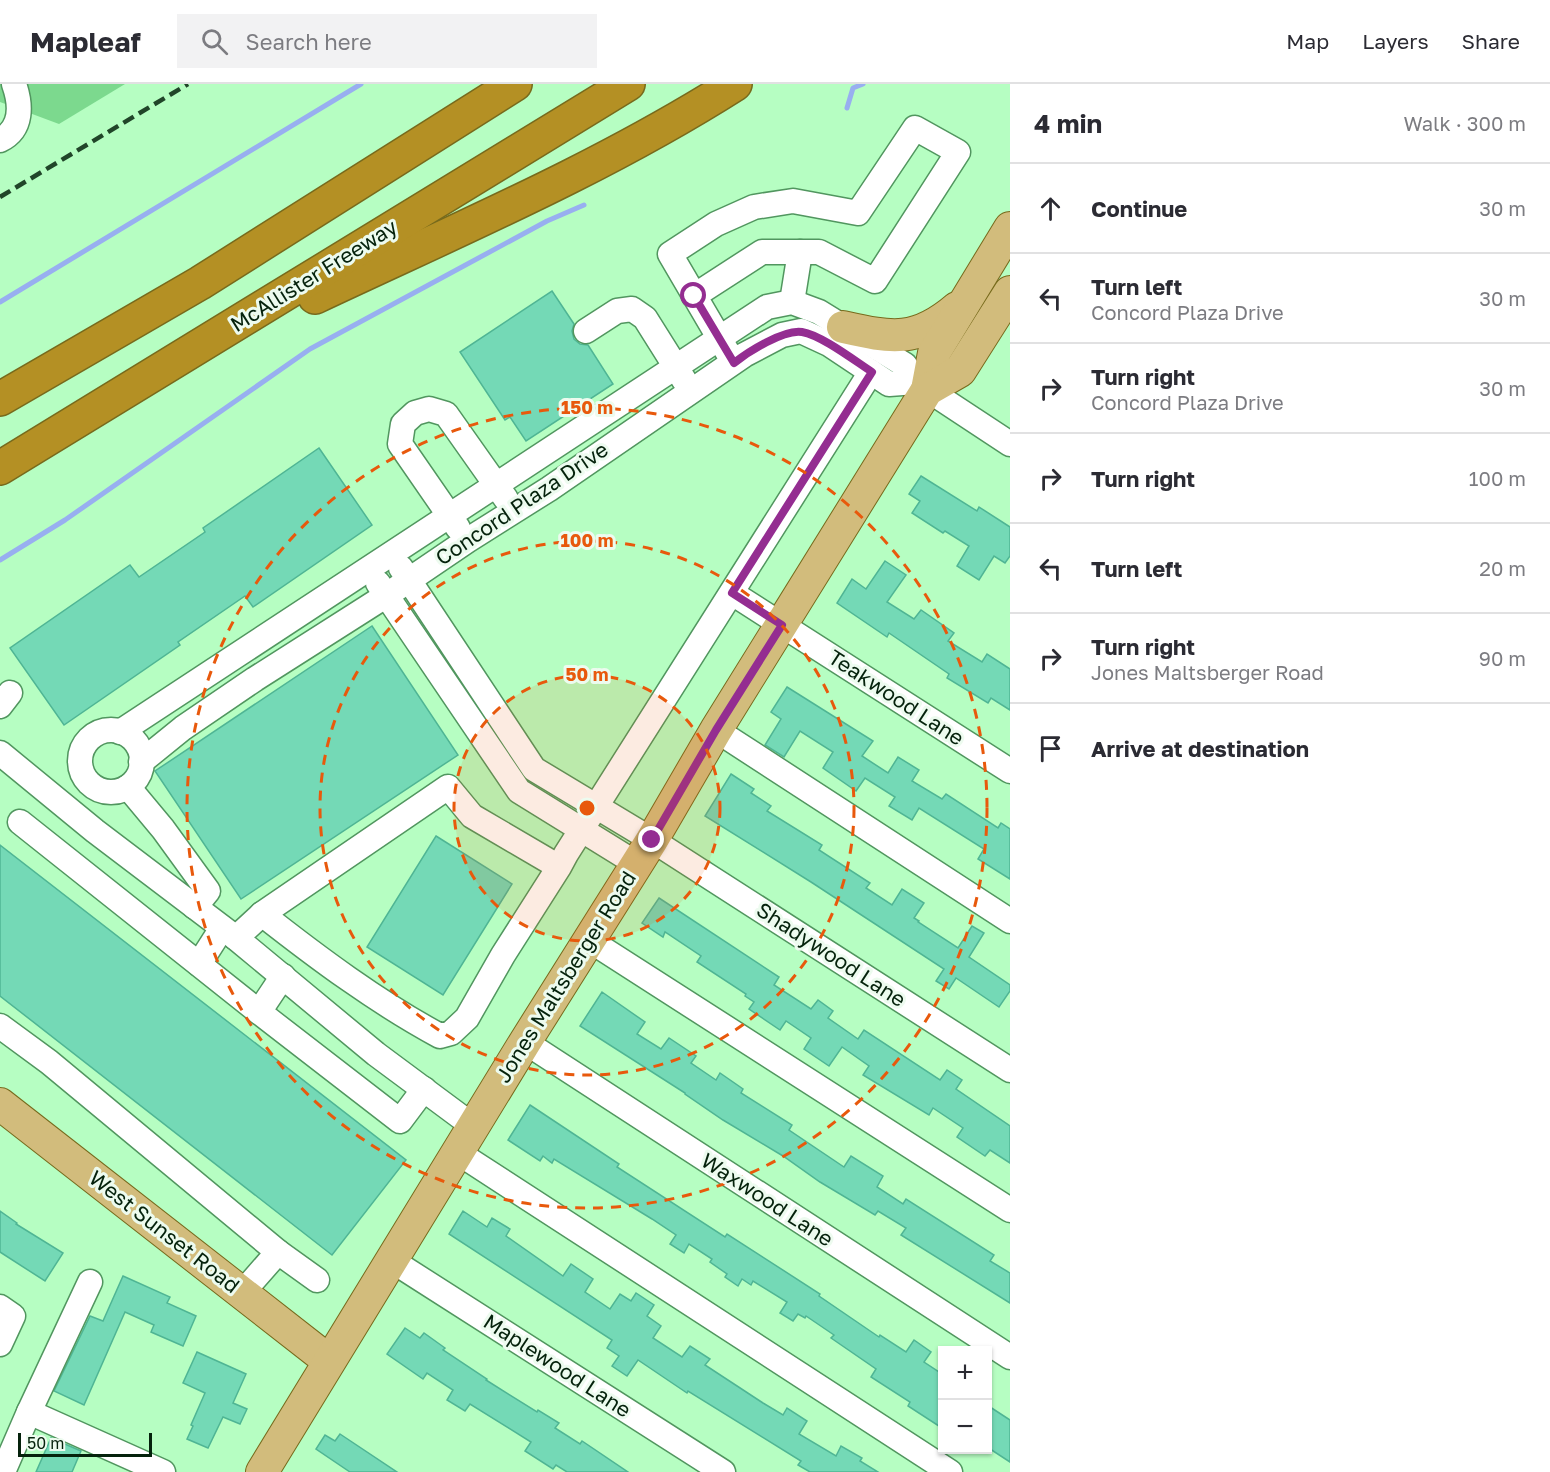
<!DOCTYPE html>
<html lang="en">
<head>
<meta charset="utf-8">
<style>
	:root { --surface:#fff; --page:#f2f2f3; --text:#2b2b33; --muted:#7c7c81; --line:#e1e1e2 }
	body { margin:0; font-family:"Golos Text",sans-serif; background:var(--page); color:var(--text) }
	.controls { position:absolute; right:18px; bottom:18px; display:grid; overflow:hidden; border-radius:0px; box-shadow:0 2px 4px #0004 }
	.controls button { width:54px; height:54px; display:grid; place-items:center; padding:0; border:0; border-bottom:2px solid var(--line); background:var(--surface); color:var(--text); font:30px sans-serif }
	.scale { position:absolute; left:18px; bottom:15px; width:134px; box-sizing:border-box; padding-left:6px; border:3px solid #05220c; border-top:0; font-size:16px; line-height:21px; white-space:nowrap; color:#05220c; -webkit-text-stroke:4px #edfbef; paint-order:stroke }
	.stop { position:absolute; width:18px; height:18px; margin:-14px; border:4px solid #942d91; border-radius:50%; background:#fff }
	.stop.end { background:#942d91; border-color:#fff; box-shadow:0 2px 6px #0008 }
	.list { margin:0; padding:0; list-style:none }
	h2 { display:flex; justify-content:space-between; align-items:center; height:78px; margin:0; padding:0 24px; font-size:26px }
	h2 small { font-size:20px; font-weight:400; color:var(--muted) }
	.list li { display:grid; grid-template-columns:39px 1fr auto; gap:18px; align-items:center; box-sizing:border-box; height:90px; padding:0 24px; border-top:2px solid var(--line) }
	.list b { display:block; font-size:22px; white-space:nowrap }
	.list p { margin:0; font-size:20px; white-space:nowrap; color:var(--muted) }
	.list em { font-size:20px; font-style:normal; color:var(--muted) }
	.icon { flex:none; width:33px; height:33px; fill:none; stroke:currentColor; stroke-width:2; stroke-linecap:round; stroke-linejoin:round }
	.map { position:relative; flex:none; width:1010px; height:1388px; overflow:hidden }
	header { display:flex; align-items:center; gap:36px; box-sizing:border-box; height:84px; padding:0 30px; background:var(--surface); border-bottom:2px solid var(--line) }
	header strong { font-size:28px }
	nav { display:flex; gap:33px; margin-inline-start:auto; font-size:21px }
	.search { width:420px; height:54px; background:var(--page); display:flex; align-items:center; gap:15px; box-sizing:border-box; padding:0 21px; border-radius:0px; color:var(--muted); font-size:22px }
	main { display:flex }
	aside { flex:1; background:var(--surface) }
	.map>svg:first-child { display:block }
	.green { fill:#7cd98e }
	.lines { fill:none; stroke-linecap:round; stroke-linejoin:round }
	.stream { stroke:#98aff0; stroke-width:5 }
	.building { fill:#74d9b6; stroke:#4fb594; stroke-width:1.5 }
	.minor-casing { stroke:#51965f; stroke-width:27 }
	.major-casing { stroke:#776a1c; stroke-width:34 }
	.highway-casing { stroke:#776a1c; stroke-width:36 }
	.minor { stroke:#fff; stroke-width:24 }
	.major { stroke:#d2bc7c; stroke-width:32 }
	.highway { stroke:#b49024; stroke-width:33 }
	.rail { stroke:#214529; stroke-width:4.5; stroke-dasharray:12 6; stroke-linecap:butt }
	.route { stroke:#942d91; stroke-width:8 }
	.ring { fill:none; stroke:#e8590c; stroke-width:3; stroke-dasharray:10 8 }
	.labels { text-anchor:middle; stroke-width:6; stroke-linejoin:round; paint-order:stroke }
	.street-label { font-size:21px; fill:#05220c; stroke:#edfbef }
	.centre { fill:#e8590c; stroke:#edfbef; stroke-width:3 }
	.ring-label { font-size:18px; text-anchor:middle; font-weight:bold; fill:#e8590c; stroke:#edfbef; stroke-width:6; stroke-linejoin:round; paint-order:stroke }
</style>
</head>
<body>
<header>
<strong>Mapleaf</strong>
<div class="search"><svg class="icon" aria-label="search" viewBox="0 0 24 24"><circle cx="10" cy="10" r="6"/><path d="M15 15l6 6"/></svg>Search here</div>
<nav><a>Map</a><a>Layers</a><a>Share</a></nav>
</header>
<main>
<div class="map">
<svg width="1010" height="1388" viewBox="0 0 1010 1388">
	<rect width="100%" height="100%" fill="#b6fec2"/>
	<polygon class="green" points="0,0 125,0 59,40 0,18"/>
	<g class="lines">
		<g class="stream">
			<polyline points="847,24 853,4 863,0"/>
			<polyline points="0,218 361,0"/>
			<polyline points="0,476 65,436 310,265 547,137 584,121"/>
		</g>
	</g>
	<g class="building">
		<polygon points="552,207 574,240 572,247 574,255 580,260 588,261 613,300 526,357 510,333 505,336 460,268"/>
		<polygon points="319,364 372,441 253,523 245,512 178,558 180,561 64,641 10,564 130,481 139,493 205,448 203,444"/>
		<polygon points="921,392 977,427 979,423 1010,443 1010,472 1005,479 994,472 979,496 957,482 969,462 945,447 943,449 912,429 920,417 909,410"/>
		<polygon points="885,477 906,491 887,518 914,535 921,526 954,549 948,557 982,578 987,570 1010,585 1010,626 991,614 988,619 947,594 949,590 889,549 887,553 837,519 852,495 866,505"/>
		<polygon points="372,542 458,671 241,815 155,687"/>
		<polygon points="787,603 873,657 862,672 888,689 898,673 919,686 912,697 942,715 946,710 998,744 1001,739 1010,745 1010,795 978,775 984,765 919,724 912,736 889,722 895,713 865,694 856,707 823,684 833,668 800,647 784,673 765,661 781,635 771,628"/>
		<polygon points="731,690 754,705 751,709 771,722 767,727 822,761 819,766 870,799 866,804 892,821 902,805 924,819 914,834 919,837 918,838 958,864 972,842 984,849 969,873 1010,901 1010,907 999,923 956,894 949,905 936,897 944,885 811,798 705,732"/>
		<polygon points="436,752 512,800 443,911 367,863"/>
		<polygon points="0,761 406,1076 332,1171 0,912"/>
		<polygon points="659,814 779,893 774,901 811,925 818,916 833,927 828,934 858,955 864,946 940,996 947,986 962,996 956,1005 1010,1042 1010,1079 990,1066 985,1072 957,1053 963,1044 933,1024 929,1031 863,991 869,982 842,963 829,982 804,965 811,954 786,937 780,946 749,925 754,918 745,912 746,910 697,878 701,872 665,848 663,853 642,839"/>
		<polygon points="602,908 645,938 637,950 661,965 669,954 696,972 691,979 716,996 720,989 743,1005 741,1009 792,1041 789,1046 844,1083 851,1072 883,1092 877,1103 903,1120 906,1115 994,1171 990,1177 1010,1189 1010,1219 901,1151 906,1144 878,1127 875,1131 820,1098 783,1072 723,1036 685,1010 685,1009 580,942"/>
		<polygon points="530,1021 619,1080 617,1083 725,1153 727,1150 820,1210 819,1212 879,1253 880,1251 906,1268 914,1256 931,1268 924,1278 942,1290 942,1344 908,1322 910,1318 871,1293 876,1285 831,1254 834,1251 806,1232 805,1234 798,1230 793,1237 780,1229 787,1218 753,1197 751,1201 742,1195 738,1202 725,1193 727,1190 710,1178 712,1175 689,1160 684,1169 670,1160 676,1151 652,1135 554,1075 552,1079 543,1072 540,1077 508,1056"/>
		<polygon points="0,1127 17,1139 16,1140 63,1169 45,1197 0,1168"/>
		<polygon points="463,1127 487,1143 492,1134 510,1145 506,1152 563,1192 571,1180 593,1195 585,1208 610,1225 620,1210 631,1217 636,1209 654,1221 647,1232 661,1242 653,1254 682,1273 690,1262 710,1275 705,1281 763,1319 783,1331 787,1324 807,1337 799,1350 836,1372 841,1362 862,1374 860,1377 878,1388 810,1388 798,1381 801,1377 688,1307 687,1309 638,1276 627,1292 612,1282 619,1272 607,1264 612,1256 449,1150"/>
		<polygon points="123,1192 170,1213 167,1219 196,1232 183,1262 151,1248 154,1241 125,1228 84,1321 54,1307 90,1232 103,1237"/>
		<polygon points="405,1244 420,1254 424,1249 445,1264 443,1266 487,1295 486,1296 537,1328 538,1326 559,1339 555,1344 580,1360 582,1357 628,1388 567,1388 556,1381 553,1385 525,1367 531,1358 470,1320 465,1327 447,1316 453,1306 427,1289 423,1295 387,1270"/>
		<polygon points="197,1268 246,1290 233,1319 247,1325 240,1340 223,1333 208,1364 187,1355 193,1342 191,1341 205,1309 183,1299"/>
		<polygon points="987,1321 1010,1336 1010,1378 987,1363"/>
		<polygon points="340,1350 397,1388 350,1388 316,1365 325,1351 335,1357"/>
		<polygon points="51,1354 81,1367 72,1388 36,1388"/>
	</g>
	<g class="lines">
		<g class="minor-casing">
			<g id="minor">
				<path d="M 0,56 C 23,45 21,20 14,0"/>
				<polyline points="694,212 762,168 819,168 875,197 958,68 915,44 858,129 793,117 754,123 716,140 670,170 728,269"/>
				<polyline points="792,218 800,168"/>
				<polyline points="586,247 617,227 632,225 645,234 684,296"/>
				<polyline points="458,444 400,360 403,340 415,329 429,325 446,330 506,415"/>
				<polyline points="401,484 534,685 652,756 1010,986"/>
				<polyline points="378,499 519,707 637,780"/>
				<polyline points="732,509 1010,687"/>
				<polyline points="0,622 10,609"/>
				<polyline points="716,646 1010,837"/>
				<circle cx="111" cy="677" r="31"/>
				<polyline points="120,648 767,223 792,218 819,228 905,281 916,298 1010,360"/>
				<polyline points="0,669 95,747 236,854"/>
				<polyline points="141,678 183,644 255,595 387,511 468,456 549,405 744,271 782,251 801,247 829,260 889,300 916,298"/>
				<polyline points="128,703 163,745 208,807 195,823"/>
				<polyline points="20,738 259,928 400,1037 424,1005"/>
				<path d="M 559,783 L 472,732 L 448,703 L 262,830 C 318,874 377,918 440,952 L 451,949 L 467,934 L 503,871 L 559,783 L 566,770 L 871,288"/>
				<polyline points="262,830 236,854 376,970 473,1042"/>
				<polyline points="589,856 1010,1126"/>
				<polyline points="199,880 222,844"/>
				<polyline points="259,928 283,892"/>
				<polyline points="0,942 49,978 278,1168 242,1209"/>
				<polyline points="525,958 1010,1273"/>
				<polyline points="457,1068 950,1388"/>
				<polyline points="278,1168 317,1196"/>
				<polyline points="391,1176 723,1388"/>
				<polyline points="90,1198 29,1328 163,1388"/>
				<polyline points="0,1223 13,1232 0,1260"/>
				<polyline points="3,1388 29,1328"/>
			</g>
		</g>
		<g class="major-casing">
			<g id="major">
				<path d="M 843,243 C 892,254 916,259 957,224"/>
				<polyline points="927,306 934,269 1010,144"/>
				<polyline points="0,1020 329,1277"/>
				<polyline points="262,1388 525,958 652,756 716,646 917,322 927,306 960,287 1010,208"/>
			</g>
		</g>
		<g class="highway-casing">
			<g id="highway">
				<path d="M 315,213 C 457,146 603,84 735,0"/>
				<polyline points="0,315 200,199 515,0"/>
				<polyline points="0,384 628,0"/>
			</g>
		</g>
		<use href="#minor" class="minor"/>
		<use href="#major" class="major"/>
		<use href="#highway" class="highway"/>
		<polyline class="rail" points="0,113 188,0"/>
	</g>
	<g class="lines">
		<path class="route" d="M 652,756 L 716,646 L 782,541 L 732,509 L 872,288 C 855,277 821,251 802,248 C 784,245 748,268 734,279 L 694,212"/>
	</g>
	<circle cx="587" cy="724" r="133" fill="#e8590c" fill-opacity=".12"/>
	<g class="ring">
		<circle cx="587" cy="724" r="133"/>
		<circle cx="587" cy="724" r="267"/>
		<circle cx="587" cy="724" r="400"/>
	</g>
	<g class="labels">
		<g class="street-label">
			<text transform="translate(314 192) rotate(-32)" y="7">McAllister Freeway</text>
			<text transform="translate(522 420) rotate(-34)" y="7">Concord Plaza Drive</text>
			<text transform="translate(896 614) rotate(33)" y="7">Teakwood Lane</text>
			<text transform="translate(831 871) rotate(33)" y="7">Shadywood Lane</text>
			<text transform="translate(566 893) rotate(-58)" y="7">Jones Maltsberger Road</text>
			<text transform="translate(767 1116) rotate(33)" y="7">Waxwood Lane</text>
			<text transform="translate(164 1148) rotate(38)" y="7">West Sunset Road</text>
			<text transform="translate(557 1282) rotate(33)" y="7">Maplewood Lane</text>
		</g>
	</g>
	<circle cx="587" cy="724" r="9" class="centre"/>
	<g class="ring-label">
		<text x="587" y="330">150 m</text>
		<text x="587" y="463">100 m</text>
		<text x="587" y="597">50 m</text>
	</g>
</svg>
<div class="controls">
<button>+</button>
<button>−</button>
</div>
<div class="scale">50 m</div>
<div class="stop" style="left:694px;top:212px"></div>
<div class="stop end" style="left:652px;top:756px"></div>
</div>
<aside>
<h2>4 min<small>Walk · 300 m</small></h2>
<ul class="list">
<li><svg class="icon" aria-label="ahead" viewBox="0 0 24 24"><path d="M12 20V5M6 11l6-6 6 6"/></svg><div><b>Continue</b></div><em>30 m</em></li>
<li><svg class="icon" aria-label="left" viewBox="0 0 24 24"><path d="M17 20v-9H6M10 6l-5 5 5 5"/></svg><div><b>Turn left</b><p>Concord Plaza Drive</p></div><em>30 m</em></li>
<li><svg class="icon" aria-label="right" viewBox="0 0 24 24"><path d="M7 20v-9h11M14 6l5 5-5 5"/></svg><div><b>Turn right</b><p>Concord Plaza Drive</p></div><em>30 m</em></li>
<li><svg class="icon" aria-label="right" viewBox="0 0 24 24"><path d="M7 20v-9h11M14 6l5 5-5 5"/></svg><div><b>Turn right</b></div><em>100 m</em></li>
<li><svg class="icon" aria-label="left" viewBox="0 0 24 24"><path d="M17 20v-9H6M10 6l-5 5 5 5"/></svg><div><b>Turn left</b></div><em>20 m</em></li>
<li><svg class="icon" aria-label="right" viewBox="0 0 24 24"><path d="M7 20v-9h11M14 6l5 5-5 5"/></svg><div><b>Turn right</b><p>Jones Maltsberger Road</p></div><em>90 m</em></li>
<li><svg class="icon" aria-label="arrive" viewBox="0 0 24 24"><path d="M6 21V4h12l-3 4 3 4H6"/></svg><div><b>Arrive at destination</b></div></li>
</ul>
</aside>
</main>
</body>
</html>
